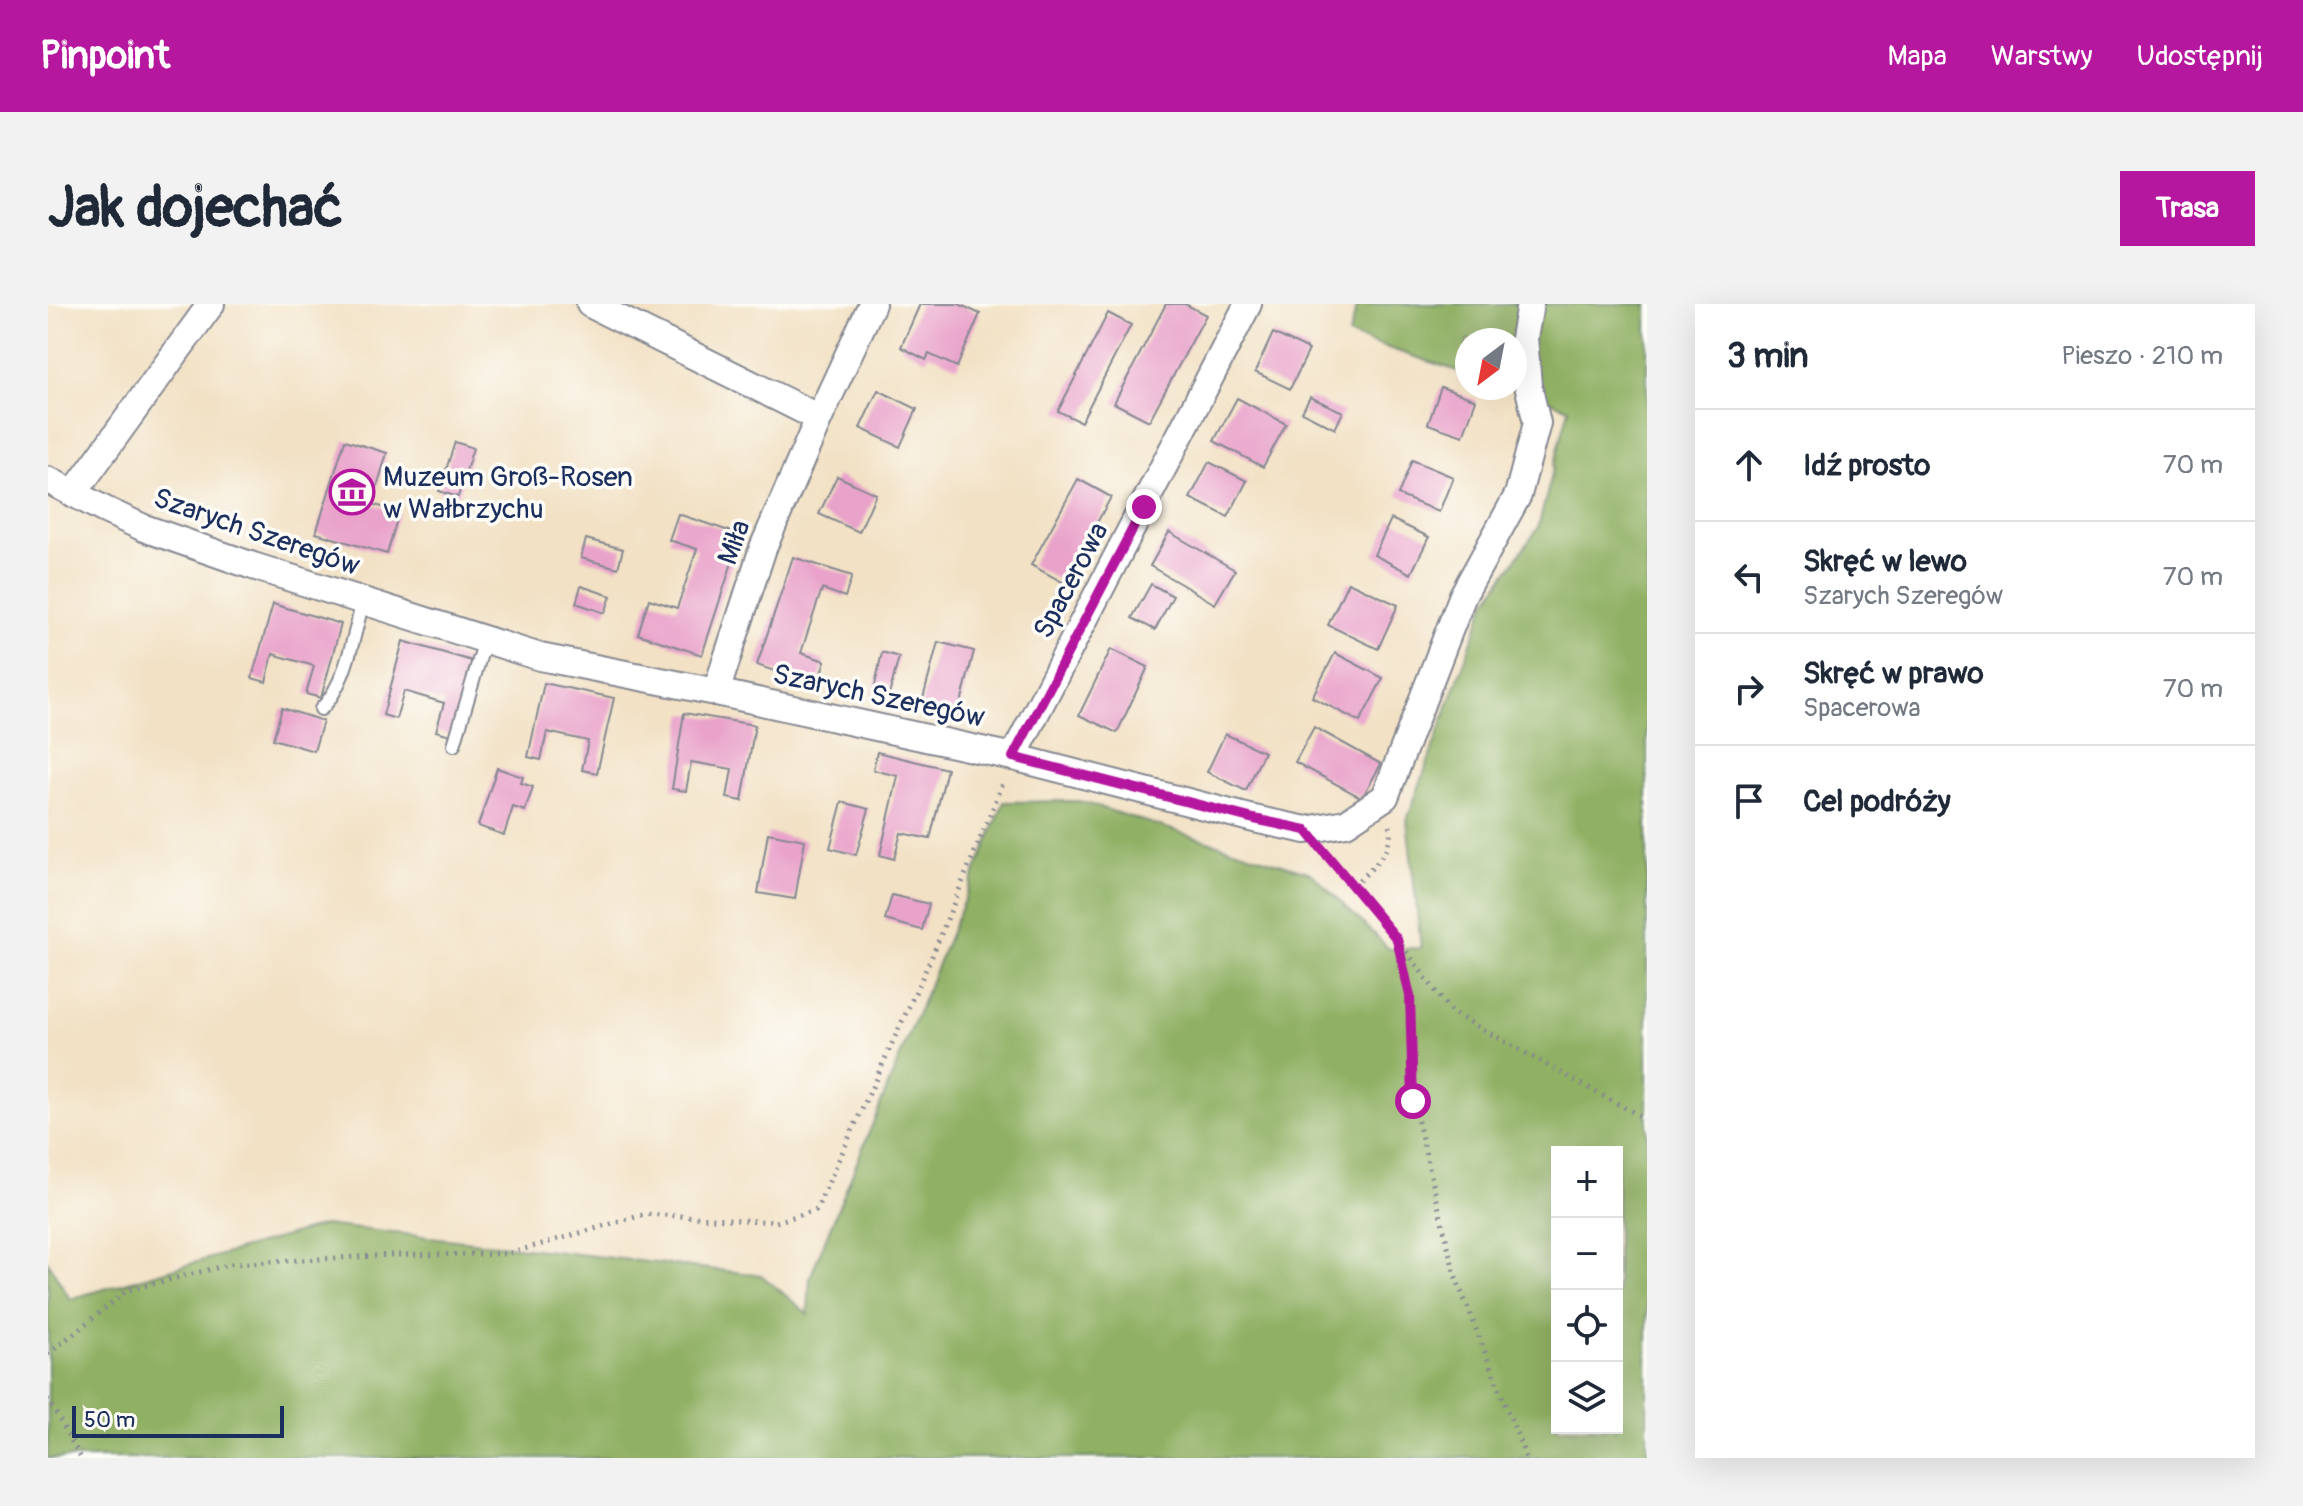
<!DOCTYPE html>
<html lang="pl">
<head>
<meta charset="utf-8">
<style>
	:root { --surface:#fff; --page:#f2f2f3; --text:#1f2937; --muted:#747a83; --line:#e0e1e3; --accent:#b5179e }
	body { margin:0; font-family:Pangolin,sans-serif; background:var(--page); color:var(--text) }
	.controls { position:absolute; right:24px; bottom:24px; display:grid; overflow:hidden; border-radius:0px; box-shadow:0 8px 32px #0002 }
	.controls button { width:72px; height:72px; display:grid; place-items:center; padding:0; border:0; border-bottom:2px solid var(--line); background:var(--surface); color:var(--text); font:40px sans-serif }
	.compass { position:absolute; left:1407px; top:24px; width:72px; height:72px; border-radius:50%; background:var(--surface); box-shadow:0 8px 32px #0002; rotate:212deg }
	.scale { position:absolute; left:24px; bottom:20px; width:212px; box-sizing:border-box; padding-left:8px; border:4px solid #1b2f5e; border-top:0; font-size:22px; line-height:28px; white-space:nowrap; color:#1b2f5e; -webkit-text-stroke:6px #fdfcf7; paint-order:stroke }
	.stop { position:absolute; width:24px; height:24px; margin:-18px; border:6px solid #b5179e; border-radius:50%; background:#fff }
	.stop.end { background:#b5179e; border-color:#fff; box-shadow:0 2px 8px #0008 }
	.list { margin:0; padding:0; list-style:none }
	h2 { display:flex; justify-content:space-between; align-items:center; height:104px; margin:0; padding:0 32px; font-size:34px }
	h2 small { font-size:26px; font-weight:400; color:var(--muted) }
	.list li { display:grid; grid-template-columns:52px 1fr auto; gap:24px; align-items:center; box-sizing:border-box; height:112px; padding:0 32px; border-top:2px solid var(--line) }
	.list b { display:block; font-size:30px; white-space:nowrap }
	.list p { margin:0; font-size:26px; white-space:nowrap; color:var(--muted) }
	.list em { font-size:26px; font-style:normal; color:var(--muted) }
	.icon { flex:none; width:44px; height:44px; fill:none; stroke:currentColor; stroke-width:2; stroke-linecap:round; stroke-linejoin:round }
	.map { position:relative; flex:none; width:1599px; height:1154px; overflow:hidden; border-radius:0px }
	header { display:flex; align-items:center; gap:48px; box-sizing:border-box; height:112px; padding:0 40px; background:var(--accent); color:#fff }
	header strong { font-size:38px }
	nav { display:flex; gap:44px; margin-inline-start:auto; font-size:28px }
	.intro { display:flex; align-items:center; justify-content:space-between; box-sizing:border-box; height:192px; padding:0 48px }
	h1 { margin:0; font-size:56px }
	.button { padding:20px 36px; border-radius:0px; background:var(--accent); color:#fff; font-size:28px; font-weight:700 }
	main { display:flex; gap:48px; padding:0 48px }
	aside { flex:1; background:var(--surface); border-radius:0px; box-shadow:0 8px 32px #0002 }
	.map>svg:first-child { display:block }
	.forest { fill:#90b063; stroke:#567060; stroke-width:2; fill-rule:evenodd }
	.building { fill:#e9a3ca }
	.lines { fill:none; stroke-linecap:round; stroke-linejoin:round }
	.service-casing { stroke:#868891; stroke-width:16 }
	.minor-casing { stroke:#868891; stroke-width:30 }
	.path { stroke:#868891; stroke-width:5; stroke-dasharray:2 6; stroke-linecap:butt }
	.service { stroke:#fff; stroke-width:12 }
	.minor { stroke:#fff; stroke-width:26 }
	.route { stroke:#b5179e; stroke-width:10 }
	.labels { text-anchor:middle; stroke-width:7; stroke-linejoin:round; paint-order:stroke }
	.poi-label { font-size:28px; fill:#1b2f5e; stroke:#fdfcf7; text-anchor:start }
	.street-label { font-size:28px; fill:#1b2f5e; stroke:#fdfcf7 }
</style>
</head>
<body>
<header>
<strong>Pinpoint</strong>
<nav><a>Mapa</a><a>Warstwy</a><a>Udostępnij</a></nav>
</header>
<div class="intro"><h1>Jak dojechać</h1><a class="button">Trasa</a></div>
<main>
<div class="map">
<svg width="1599" height="1154" viewBox="0 0 1599 1154">
	<rect width="100%" height="100%" fill="#fdfcf7"/>
	<filter id="ink" filterUnits="userSpaceOnUse"><feTurbulence type="fractalNoise" baseFrequency=".0125" numOctaves="2"/><feDisplacementMap in="SourceGraphic" scale="16" xChannelSelector="R" yChannelSelector="G"/><feConvolveMatrix kernelMatrix="1 2 1 2 8 2 1 2 1" color-interpolation-filters="sRGB"/></filter>
	<filter id="wash" filterUnits="userSpaceOnUse"><feTurbulence type="fractalNoise" baseFrequency=".006" numOctaves="4" result="noise"/><feDisplacementMap in="SourceGraphic" scale="32" xChannelSelector="R" yChannelSelector="G"/><feGaussianBlur stdDeviation="1.8" result="paint"/><feColorMatrix in="noise" values="0 0 0 0 0 0 0 0 0 0 0 0 0 0 0 0 0 1.4 0 .05"/><feComposite in="paint" operator="in"/></filter>
	<g filter="url(#wash)">
		<rect width="100%" height="100%" fill="#f2e1c4"/>
		<path class="forest" d="M 1310,0 L 1599,0 L 1599,1154 L 0,1154 L 0,958 L 22,995 L 276,921 L 713,971 L 760,1010 L 762,973 L 956,498 L 1031,497 L 1263,569 L 1341,645 L 1373,644 L 1359,516 L 1438,298 L 1490,224 L 1521,104 L 1462,84 L 1467,84 L 1467,36 L 1419,36 L 1419,70 L 1301,31 ZM 1509,848 L 1569,848 L 1569,1124 L 1509,1124 Z"/>
		<g id="blocks">
			<g class="building">
				<polygon points="872,0 911,0 932,10 909,63 881,50 878,56 853,43"/>
				<polygon points="1118,0 1137,0 1158,11 1101,117 1066,99"/>
				<polygon points="1060,9 1083,21 1033,118 1010,107"/>
				<polygon points="1225,29 1261,46 1242,85 1207,68"/>
				<polygon points="1393,83 1428,96 1415,132 1380,120"/>
				<polygon points="830,86 869,105 852,143 812,124"/>
				<polygon points="1262,93 1295,108 1287,125 1254,108"/>
				<polygon points="1189,94 1238,120 1215,163 1166,137"/>
				<polygon points="297,136 339,149 324,200 351,208 339,250 268,229"/>
				<polygon points="407,138 425,144 410,193 391,187"/>
				<polygon points="1364,156 1405,173 1391,208 1350,191"/>
				<polygon points="1161,158 1199,177 1180,213 1142,194"/>
				<polygon points="789,172 828,190 811,228 771,210"/>
				<polygon points="1030,175 1063,193 1016,279 983,261"/>
				<polygon points="630,210 693,231 654,351 590,330 601,295 629,304 649,245 621,236"/>
				<polygon points="1343,215 1381,233 1363,270 1326,251"/>
				<polygon points="1121,228 1187,266 1167,300 1102,262"/>
				<polygon points="538,235 575,245 570,264 533,254"/>
				<polygon points="745,253 804,272 797,293 774,285 761,324 753,349 777,357 769,382 709,361"/>
				<polygon points="1300,278 1350,301 1330,345 1280,321"/>
				<polygon points="1103,280 1125,292 1107,326 1084,314"/>
				<polygon points="533,282 563,292 557,309 528,299"/>
				<polygon points="225,300 293,320 273,394 258,390 266,362 225,350 218,378 204,374"/>
				<polygon points="355,337 424,357 403,431 388,427 396,399 356,387 348,415 335,411"/>
				<polygon points="890,338 926,347 910,411 873,402"/>
				<polygon points="1063,345 1100,363 1069,429 1031,411"/>
				<polygon points="834,348 851,353 840,395 825,391"/>
				<polygon points="1287,349 1335,374 1312,418 1264,393"/>
				<polygon points="496,379 566,394 549,469 534,466 540,437 499,428 493,456 480,453"/>
				<polygon points="234,404 275,417 266,447 225,435"/>
				<polygon points="636,409 707,421 694,497 679,494 684,465 643,458 638,487 624,485"/>
				<polygon points="1266,423 1333,460 1314,494 1247,458"/>
				<polygon points="1177,430 1216,448 1198,487 1159,468"/>
				<polygon points="829,448 899,465 882,535 853,529 846,555 832,551 850,472 825,466"/>
				<polygon points="449,464 475,473 473,479 485,483 477,507 465,503 456,531 430,522"/>
				<polygon points="794,498 821,505 808,551 782,544"/>
				<polygon points="720,529 757,536 747,595 710,589"/>
				<polygon points="844,591 881,600 874,626 837,616"/>
			</g>
		</g>
	</g>
	<g filter="url(#ink)">
		<use href="#blocks" fill-opacity="0" stroke="#868891" stroke-width="2"/>
		<g class="lines">
			<g class="service-casing">
				<g id="service">
					<path d="M 273,405 C 298,381 306,330 315,297"/>
					<polyline points="406,441 437,336"/>
				</g>
			</g>
			<g class="minor-casing">
				<g id="minor">
					<polyline points="542,0 771,114"/>
					<polyline points="0,176 57,206 96,224 205,262 492,353 668,388 965,453 1206,515 1258,526 1298,519 1337,493 1415,291 1470,191 1489,119 1480,81 1476,34 1482,0"/>
					<polyline points="25,190 163,0"/>
					<polyline points="668,388 715,244 771,114 824,0"/>
					<polyline points="965,453 1200,0"/>
				</g>
			</g>
			<g class="path">
				<polyline points="1277,549 1349,635 1403,708 1599,816"/>
				<path d="M 1305,582 C 1322,566 1346,547 1342,522"/>
				<polyline points="1349,635 1362,692 1365,797 1407,971 1478,1154"/>
				<polyline points="0,1050 80,986 184,960 343,951 459,950 598,910 728,918 768,906 884,652 956,477"/>
				<polyline points="0,1095 33,1154"/>
			</g>
			<use href="#service" class="service"/>
			<use href="#minor" class="minor"/>
		</g>
	</g>
	<g class="lines" filter="url(#ink)">
		<polyline class="route" points="1096,203 965,453 1206,515 1258,526 1349,635 1362,692 1365,797"/>
	</g>
	<defs>
		<g id="museum-ring" transform="scale(2.3)"><circle r="9.5" fill="#fdfcf7" stroke="#b5179e" stroke-width="1.5"/><path d="M0-6L6-3V-2H-6V-3ZM-5-1h2V3h-2ZM-1-1h2V3h-2ZM3-1h2V3H3ZM-6 4H6V6H-6Z" fill="#b5179e"/></g>
	</defs>
	<g fill-rule="evenodd">
		<use href="#museum-ring" x="304" y="188"/>
	</g>
	<g class="labels">
		<g class="poi-label">
			<text x="335" y="182">Muzeum Groß-Rosen<tspan x="335" dy="32">w Wałbrzychu</tspan></text>
		</g>
		<g class="street-label">
			<text transform="translate(209 227) rotate(19)" y="10">Szarych Szeregów</text>
			<text transform="translate(685 238) rotate(-70)" y="10">Miła</text>
			<text transform="translate(1022 276) rotate(-62)" y="10">Spacerowa</text>
			<text transform="translate(831 391) rotate(12)" y="10">Szarych Szeregów</text>
		</g>
	</g>
</svg>
<div class="controls">
<button>+</button>
<button>−</button>
<button><svg class="icon" aria-label="locate" viewBox="0 0 24 24"><circle cx="12" cy="12" r="6"/><path d="M12 2v4M12 18v4M2 12h4M18 12h4"/></svg></button>
<button><svg class="icon" aria-label="layers" viewBox="0 0 24 24"><path d="M12 4l9 5-9 5-9-5zM3 14l9 5 9-5"/></svg></button>
</div>
<svg class="compass" viewBox="-18 -18 36 36"><path d="M0-13l5 13h-10z" fill="#e53935"/><path d="M0 13l5-13h-10z" fill="#747a83"/></svg>
<div class="scale">50 m</div>
<div class="stop" style="left:1365px;top:797px"></div>
<div class="stop end" style="left:1096px;top:203px"></div>
</div>
<aside>
<h2>3 min<small>Pieszo · 210 m</small></h2>
<ul class="list">
<li><svg class="icon" aria-label="ahead" viewBox="0 0 24 24"><path d="M12 20V5M6 11l6-6 6 6"/></svg><div><b>Idź prosto</b></div><em>70 m</em></li>
<li><svg class="icon" aria-label="left" viewBox="0 0 24 24"><path d="M17 20v-9H6M10 6l-5 5 5 5"/></svg><div><b>Skręć w lewo</b><p>Szarych Szeregów</p></div><em>70 m</em></li>
<li><svg class="icon" aria-label="right" viewBox="0 0 24 24"><path d="M7 20v-9h11M14 6l5 5-5 5"/></svg><div><b>Skręć w prawo</b><p>Spacerowa</p></div><em>70 m</em></li>
<li><svg class="icon" aria-label="arrive" viewBox="0 0 24 24"><path d="M6 21V4h12l-3 4 3 4H6"/></svg><div><b>Cel podróży</b></div></li>
</ul>
</aside>
</main>
</body>
</html>
